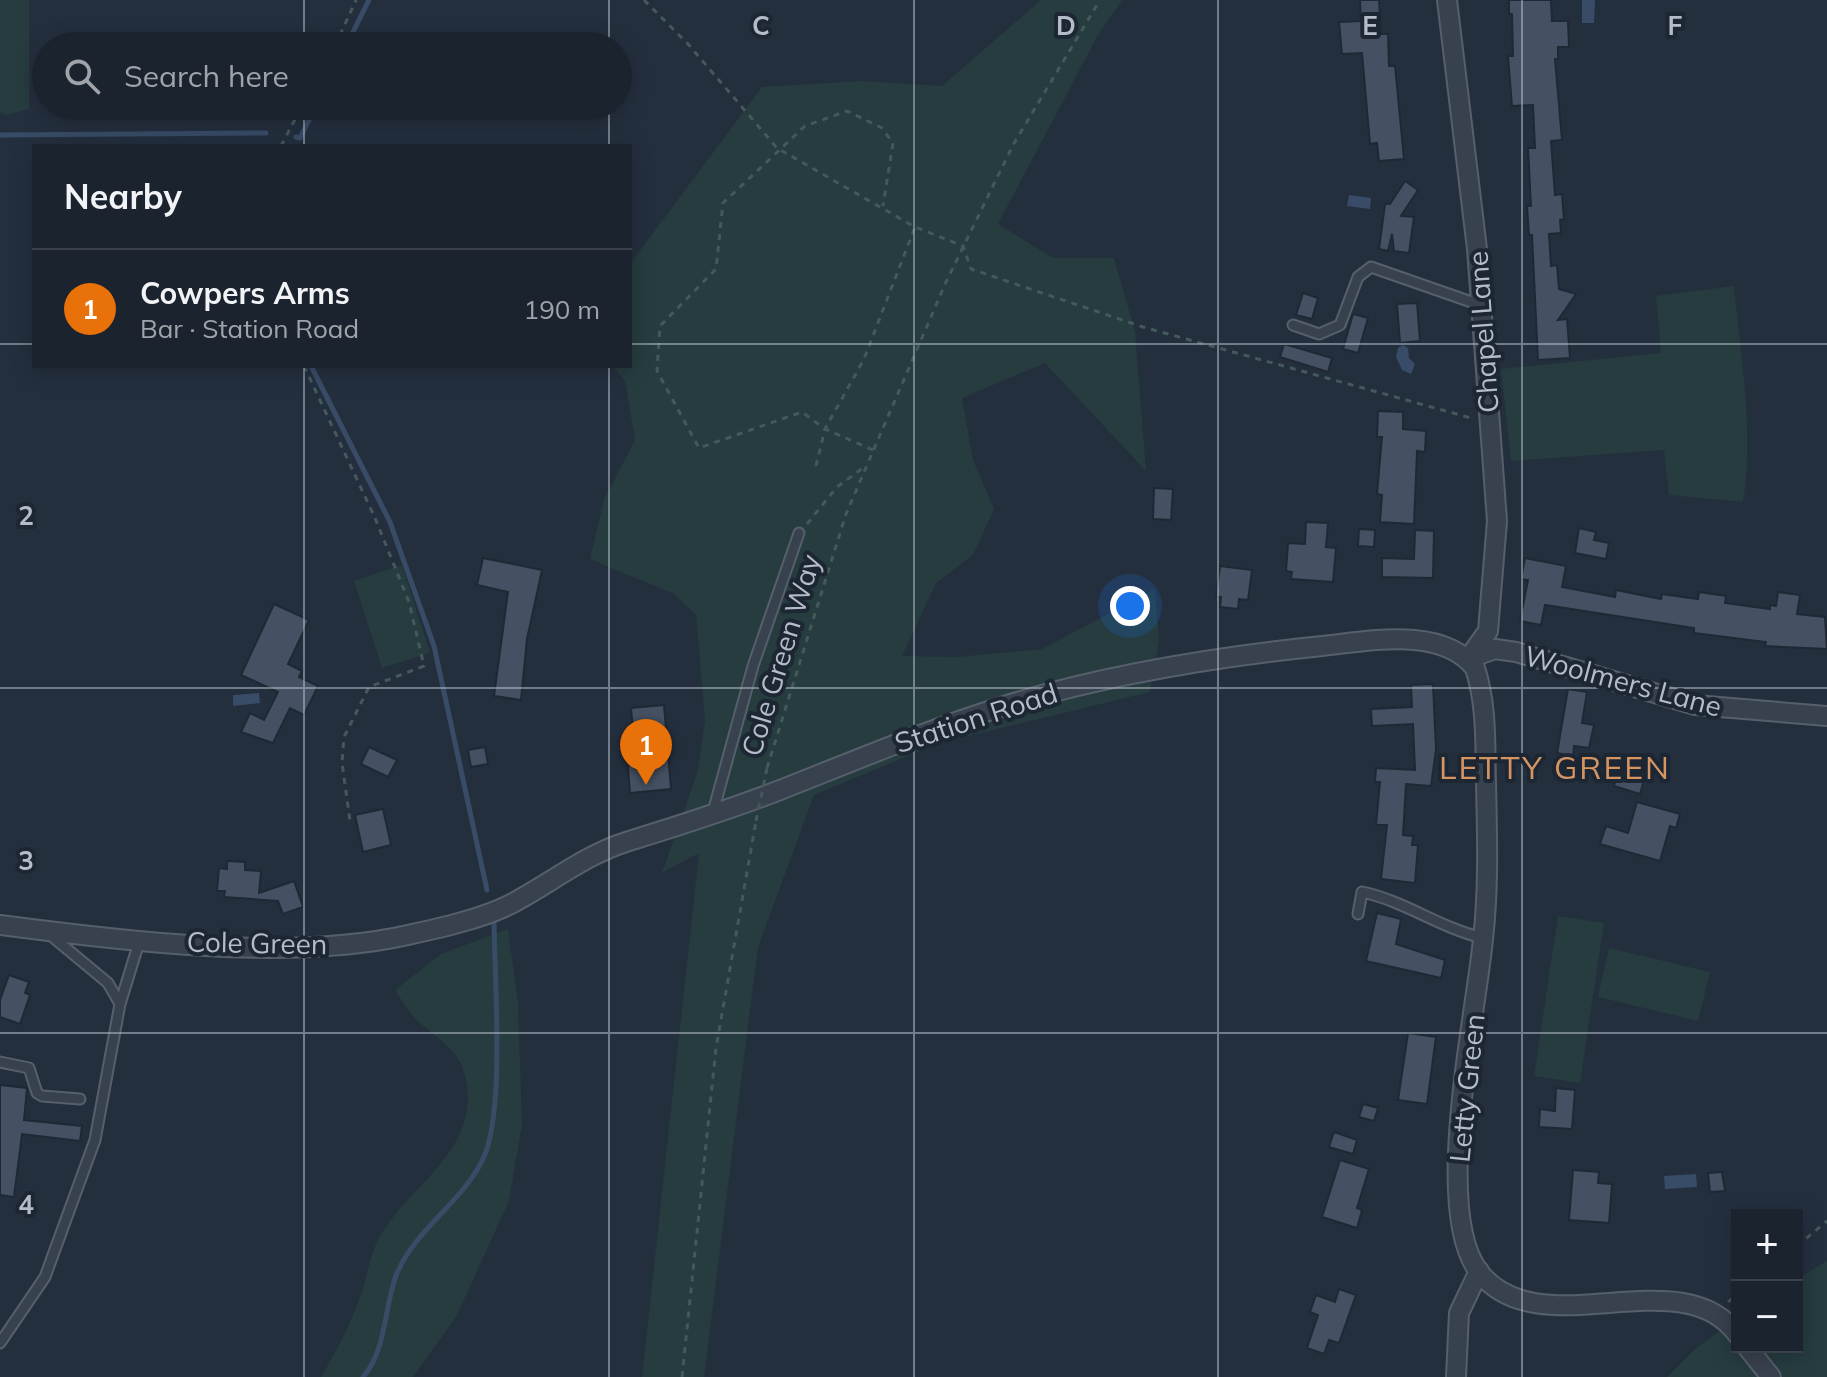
<!DOCTYPE html>
<html lang="en">
<head>
<meta charset="utf-8">
<style>
	:root { --surface:#1b232e; --page:#242b36; --text:#f1f3f6; --muted:#a0a4aa; --line:#39404a; --accent:#8ab4f8 }
	body { margin:0; font-family:Mulish,sans-serif; background:var(--page); color:var(--text) }
	.controls { position:absolute; right:24px; bottom:24px; display:grid; overflow:hidden; border-radius:0px; box-shadow:0 4px 20px #0003 }
	.controls button { width:72px; height:72px; display:grid; place-items:center; padding:0; border:0; border-bottom:2px solid var(--line); background:var(--surface); color:var(--text); font:40px sans-serif }
	.you { position:absolute; left:1130px; top:606px; width:28px; height:28px; margin:-20px; border:6px solid #fff; border-radius:50%; background:#1a73e8; box-shadow:0 0 0 12px #1a73e833 }
	.badge { display:grid; place-items:center; width:52px; height:52px; border-radius:50%; background:var(--accent); color:#fff; font-size:26px; font-weight:700 }
	.pin { position:absolute; translate:-50% -66px; filter:drop-shadow(0 2px 4px #0008) }
	.pin::after { content:''; position:absolute; top:42px; width:28px; height:24px; background:inherit; clip-path:polygon(0 0,100% 0,50% 100%) }
	.list { margin:0; padding:0; list-style:none }
	h2 { display:flex; justify-content:space-between; align-items:center; height:104px; margin:0; padding:0 32px; font-size:34px }
	h2 small { font-size:26px; font-weight:400; color:var(--muted) }
	.list li { display:grid; grid-template-columns:52px 1fr auto; gap:24px; align-items:center; box-sizing:border-box; height:120px; padding:0 32px; border-top:2px solid var(--line) }
	.list b { display:block; font-size:30px; white-space:nowrap }
	.list p { margin:0; font-size:26px; white-space:nowrap; color:var(--muted) }
	.list em { font-size:26px; font-style:normal; color:var(--muted) }
	.icon { flex:none; width:44px; height:44px; fill:none; stroke:currentColor; stroke-width:2; stroke-linecap:round; stroke-linejoin:round }
	.map { position:relative; flex:none; width:1827px; height:1377px; overflow:hidden }
	.search { position:absolute; background:var(--surface); box-shadow:0 4px 20px #0003; left:32px; top:32px; width:600px; height:88px; display:flex; align-items:center; gap:20px; box-sizing:border-box; padding:0 28px; border-radius:44px; color:var(--muted); font-size:30px }
	.panel { position:absolute; background:var(--surface); box-shadow:0 4px 20px #0003; left:32px; top:144px; width:600px; height:224px; border-radius:0px }
	.map>svg:first-child { display:block }
	.green { fill:#263c3f }
	.water { fill:#394c67 }
	.lines { fill:none; stroke-linecap:round; stroke-linejoin:round }
	.stream { stroke:#394c67; stroke-width:5 }
	.building { fill:#455162; stroke:#1f2835; stroke-width:2 }
	.lane-casing { stroke:#565f6c; stroke-width:13 }
	.street-casing { stroke:#565f6c; stroke-width:22 }
	.path { stroke:#44595c; stroke-width:3; stroke-dasharray:6 6; stroke-linecap:butt }
	.lane { stroke:#38414e; stroke-width:9 }
	.street { stroke:#38414e; stroke-width:18 }
	.path-bridge { stroke:#44595c; stroke-width:3; stroke-dasharray:6 6; stroke-linecap:butt }
	.grid { fill:none; stroke:#b4bcc9; stroke-width:2; stroke-opacity:0.55 }
	.labels { text-anchor:middle; stroke-width:8; stroke-linejoin:round; paint-order:stroke }
	.street-label { font-size:28px; fill:#b4bcc9; stroke:#1d2633 }
	.quarter-label { font-size:32px; letter-spacing:2px; fill:#d59563; stroke:#1d2633 }
	.grid-label { font-size:26px; text-anchor:middle; font-weight:bold; fill:#b4bcc9; stroke:#1d2633; stroke-width:8; stroke-linejoin:round; paint-order:stroke }
</style>
</head>
<body>
<div class="map">
<svg width="1827" height="1377" viewBox="0 0 1827 1377">
	<rect width="100%" height="100%" fill="#242f3e"/>
	<g class="green">
		<polygon points="0,0 29,0 29,109 6,115 0,112"/>
		<polygon points="1041,0 1122,0 1098,35 998,224 1053,258 1114,258 1135,332 1146,471 1045,363 962,398 973,460 994,509 973,555 936,583 902,656 957,657 1042,649 1155,589 1159,641 1150,692 939,743 814,795 758,947 704,1377 642,1377 699,853 662,873 697,774 705,721 696,615 674,594 590,559 604,500 635,440 625,381 613,366 630,366 630,264 762,87 862,81 942,86"/>
		<path d="M 1734,286 C 1741,358 1754,430 1743,502 L 1669,495 L 1664,450 L 1511,461 L 1501,369 L 1661,353 L 1656,296 Z"/>
		<polygon points="402,565 430,653 382,668 354,581"/>
		<polygon points="1558,916 1604,923 1580,1083 1534,1076"/>
		<path d="M 508,929 L 518,1004 L 522,1124 L 509,1201 L 456,1317 L 413,1377 L 321,1377 C 337,1350 351,1324 361,1294 C 367,1279 368,1262 375,1247 C 401,1186 489,1152 463,1069 C 455,1045 428,1033 413,1016 C 406,1008 401,999 395,990 L 441,954 Z"/>
		<polygon points="1609,948 1710,972 1698,1021 1598,997"/>
		<polygon points="1827,1261 1827,1377 1667,1377 1694,1350 1737,1318 1737,1347 1797,1347 1797,1279"/>
	</g>
	<g class="water">
		<polygon points="1582,0 1595,0 1594,23 1582,23"/>
		<polygon points="1349,195 1371,198 1370,209 1347,206"/>
		<polygon points="1403,345 1408,348 1409,358 1415,364 1411,374 1402,370 1396,357 1398,348"/>
		<polygon points="259,693 260,703 233,706 233,695"/>
		<polygon points="1696,1174 1697,1187 1665,1189 1664,1176"/>
	</g>
	<g class="lines">
		<g class="stream">
			<polyline points="346,46 369,0"/>
			<polyline points="0,135 266,133"/>
			<polyline points="296,137 300,138 316,106"/>
			<polyline points="311,366 390,522 434,646 487,890"/>
			<path d="M 363,1377 C 387,1350 384,1305 397,1273 C 416,1229 461,1203 482,1161 C 506,1116 494,975 494,918"/>
		</g>
	</g>
	<g class="building">
		<polygon points="1360,0 1379,0 1381,34 1388,34 1389,66 1395,66 1404,159 1379,161 1377,143 1370,144 1362,53 1342,54 1339,22 1361,21"/>
		<polygon points="1509,0 1551,0 1552,21 1568,21 1569,47 1558,47 1558,59 1555,59 1562,140 1551,141 1555,195 1562,194 1564,219 1560,220 1561,233 1549,234 1551,266 1557,265 1559,289 1576,294 1558,320 1567,319 1570,358 1538,360 1532,235 1529,235 1527,206 1531,206 1528,148 1535,148 1533,105 1512,106 1508,56 1513,56 1512,14 1509,14"/>
		<polygon points="1405,181 1418,190 1401,216 1414,217 1409,253 1394,251 1392,234 1388,251 1379,249 1385,204 1390,204"/>
		<polygon points="1303,293 1318,298 1312,319 1296,315"/>
		<polygon points="1417,303 1420,341 1400,343 1397,304"/>
		<polygon points="1353,314 1368,318 1358,353 1343,349"/>
		<polygon points="1284,344 1332,358 1328,372 1280,357"/>
		<polygon points="1378,411 1403,412 1403,429 1426,431 1425,452 1417,451 1414,524 1380,522 1382,495 1377,494 1382,437 1377,437"/>
		<polygon points="1154,488 1173,489 1171,520 1153,519"/>
		<polygon points="1306,522 1328,523 1326,547 1336,548 1333,582 1291,579 1292,572 1286,571 1288,543 1305,544"/>
		<polygon points="1579,528 1596,532 1594,540 1609,543 1606,559 1575,553"/>
		<polygon points="1359,529 1375,530 1374,547 1358,546"/>
		<polygon points="1415,530 1434,531 1433,578 1382,577 1382,558 1414,559"/>
		<polygon points="483,558 542,570 527,639 521,700 494,696 508,592 477,585"/>
		<polygon points="1525,558 1566,566 1562,587 1615,597 1616,590 1661,599 1662,594 1698,599 1699,592 1726,596 1725,603 1770,609 1770,605 1776,606 1778,592 1800,595 1797,614 1825,617 1827,649 1765,646 1766,642 1694,633 1694,628 1545,605 1541,625 1520,621 1528,580 1521,579"/>
		<polygon points="1220,566 1252,570 1248,600 1239,599 1238,609 1220,607 1221,597 1216,596"/>
		<polygon points="274,604 309,620 288,664 302,671 299,677 318,686 304,715 290,708 273,743 241,732 250,713 264,720 278,692 241,675"/>
		<polygon points="1433,684 1436,750 1431,786 1406,784 1403,835 1413,836 1412,845 1418,845 1415,883 1381,879 1387,825 1376,825 1380,782 1375,782 1376,768 1415,770 1413,724 1372,726 1371,709 1412,707 1411,685"/>
		<polygon points="1568,689 1587,692 1582,723 1594,725 1589,748 1574,746 1573,756 1557,753"/>
		<polygon points="664,705 671,789 630,793 625,730 633,730 631,708"/>
		<polygon points="369,747 397,760 388,777 361,764"/>
		<polygon points="485,747 488,764 471,767 468,750"/>
		<polygon points="1618,773 1644,780 1640,794 1614,786"/>
		<polygon points="1637,802 1680,814 1676,828 1670,826 1660,861 1600,844 1606,826 1628,833"/>
		<polygon points="383,809 391,845 363,852 355,815"/>
		<polygon points="227,861 245,862 245,870 261,871 259,893 294,881 303,907 283,914 278,901 224,897 225,891 217,891 219,868 227,869"/>
		<polygon points="1377,913 1401,919 1396,944 1445,960 1441,978 1366,961"/>
		<polygon points="9,975 29,982 25,993 30,995 20,1024 0,1017 0,1000"/>
		<polygon points="1408,1033 1436,1037 1427,1104 1398,1100"/>
		<polygon points="0,1085 27,1088 24,1120 82,1126 80,1141 22,1134 14,1197 0,1195"/>
		<polygon points="1556,1088 1575,1090 1572,1129 1539,1127 1540,1109 1555,1111"/>
		<polygon points="1363,1104 1378,1108 1374,1121 1359,1117"/>
		<polygon points="1334,1132 1357,1140 1353,1154 1329,1147"/>
		<polygon points="1340,1160 1369,1169 1357,1208 1362,1210 1357,1228 1322,1217"/>
		<polygon points="1573,1170 1599,1172 1598,1183 1612,1184 1609,1223 1569,1220"/>
		<polygon points="1722,1172 1725,1191 1710,1192 1708,1173"/>
		<polygon points="1339,1289 1356,1295 1339,1343 1329,1340 1324,1354 1307,1348 1318,1315 1310,1312 1316,1295 1335,1302"/>
	</g>
	<g class="lines">
		<g class="lane-casing">
			<g id="lane">
				<polyline points="1293,325 1319,334 1340,325 1358,277 1371,267 1480,305"/>
				<polyline points="713,812 753,666 799,533"/>
				<path d="M 1358,914 L 1362,892 C 1405,901 1440,928 1483,938"/>
				<polyline points="49,934 108,983 120,1004"/>
				<polyline points="0,1062 29,1068 37,1093 42,1096 80,1099"/>
				<polyline points="0,1343 45,1277 95,1140 120,1004 140,939"/>
			</g>
		</g>
		<g class="street-casing">
			<g id="street">
				<polyline points="1447,0 1477,249 1497,521 1488,631 1468,659"/>
				<polyline points="1470,658 1495,649 1516,652 1695,705 1827,716"/>
				<path d="M 0,925 C 122,941 288,962 408,935 C 440,928 481,919 511,904 C 551,883 583,856 626,842 C 678,826 729,810 780,790 C 854,761 927,730 1004,706 C 1108,674 1215,657 1322,646 C 1370,641 1442,626 1475,668 C 1487,705 1485,744 1486,782 C 1487,834 1489,887 1483,939 C 1476,1015 1432,1211 1479,1272 C 1539,1349 1680,1257 1737,1334"/>
				<polyline points="1747,1347 1771,1377"/>
				<polyline points="1456,1377 1459,1313 1479,1271"/>
			</g>
		</g>
		<g class="path">
			<polyline points="644,0 688,44 777,148 915,227 963,246 971,269 1143,327 1471,418"/>
			<polyline points="335,46 356,0"/>
			<polyline points="281,146 302,106"/>
			<polyline points="304,366 375,518 409,602 424,666 369,687 344,737 342,763 350,821"/>
			<polyline points="873,450 825,429 802,412 699,448 657,371 660,326 716,269 723,203 805,126 847,111 882,128 893,143 883,206"/>
			<polyline points="816,466 825,429 864,359 915,227"/>
			<polyline points="807,524 837,487 863,468"/>
			<polyline points="767,768 846,514 946,282 1013,145 1100,0"/>
			<polyline points="1797,1246 1827,1221"/>
			<polyline points="1728,1302 1737,1294"/>
			<polyline points="682,1377 716,1048 756,821"/>
		</g>
		<use href="#lane" class="lane"/>
		<use href="#street" class="street"/>
		<polyline class="path-bridge" points="756,821 767,768"/>
	</g>
	<path class="grid" d="M 304,0 L 304,46M 609,0 L 609,46M 914,0 L 914,1377M 1218,0 L 1218,1377M 1522,0 L 1522,1377M 304,106 L 304,146M 609,106 L 609,146M 0,344 L 34,344M 630,344 L 1827,344M 304,366 L 304,1377M 609,366 L 609,1377M 0,688 L 1827,688M 0,1033 L 1827,1033"/>
	<g class="labels">
		<g class="street-label">
			<text transform="translate(1483 332) rotate(-94)" y="10">Chapel Lane</text>
			<text transform="translate(781 655) rotate(-73)" y="10">Cole Green Way</text>
			<text transform="translate(1623 681) rotate(15)" y="10">Woolmers Lane</text>
			<text transform="translate(976 718) rotate(-18)" y="10">Station Road</text>
			<text transform="translate(257 943) rotate(1)" y="10">Cole Green</text>
			<text transform="translate(1467 1088) rotate(-84)" y="10">Letty Green</text>
		</g>
		<g class="quarter-label">
			<text x="1555" y="779">LETTY GREEN</text>
		</g>
	</g>
	<g class="grid-label">
		<text x="761" y="35">C</text>
		<text x="1066" y="35">D</text>
		<text x="1370" y="35">E</text>
		<text x="1675" y="35">F</text>
		<text x="26" y="525">2</text>
		<text x="26" y="870">3</text>
		<text x="26" y="1214">4</text>
	</g>
</svg>
<div class="controls">
<button>+</button>
<button>−</button>
</div>
<div class="you"></div>
<div class="pin badge" style="left:646px;top:785px;background:#e8710a">1</div>
<div class="search"><svg class="icon" aria-label="search" viewBox="0 0 24 24"><circle cx="10" cy="10" r="6"/><path d="M15 15l6 6"/></svg>Search here</div>
<section class="panel">
<h2>Nearby<small></small></h2>
<ul class="list">
<li><span class="badge" style="background:#e8710a">1</span><div><b>Cowpers Arms</b><p>Bar · Station Road</p></div><em>190 m</em></li>
</ul>
</section>
</div>
</body>
</html>
